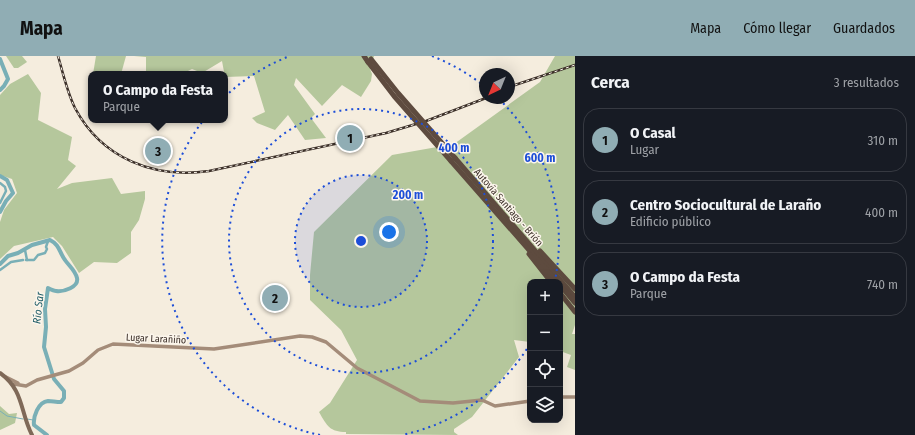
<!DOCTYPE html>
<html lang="es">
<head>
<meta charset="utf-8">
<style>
	:root { --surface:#171b24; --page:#20242c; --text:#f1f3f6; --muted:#9ea1a6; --line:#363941; --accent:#90adb4 }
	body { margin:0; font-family:"Fira Sans Condensed",sans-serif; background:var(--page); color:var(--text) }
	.controls { position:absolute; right:12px; bottom:12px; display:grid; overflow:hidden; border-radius:8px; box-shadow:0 4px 16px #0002 }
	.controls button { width:36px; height:36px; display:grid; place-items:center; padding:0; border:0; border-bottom:1px solid var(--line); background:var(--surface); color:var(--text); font:20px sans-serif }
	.compass { position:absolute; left:479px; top:12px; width:36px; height:36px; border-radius:50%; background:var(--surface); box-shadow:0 4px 16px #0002; rotate:223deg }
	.you { position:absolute; left:389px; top:176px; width:14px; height:14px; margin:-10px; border:3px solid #fff; border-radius:50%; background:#1a73e8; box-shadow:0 0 0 6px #1a73e833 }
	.badge { display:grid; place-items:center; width:26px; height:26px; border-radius:50%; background:var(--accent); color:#111; font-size:13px; font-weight:700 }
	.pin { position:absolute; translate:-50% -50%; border:2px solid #fff; box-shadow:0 1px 4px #0006 }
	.popup { position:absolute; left:88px; top:15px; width:140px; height:52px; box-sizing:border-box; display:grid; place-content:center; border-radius:8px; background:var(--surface); filter:drop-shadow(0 1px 3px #0005); font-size:13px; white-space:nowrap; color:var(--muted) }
	.popup b { font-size:15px; color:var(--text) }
	.popup::after { content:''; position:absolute; left:50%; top:100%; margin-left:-8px; border:8px solid transparent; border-top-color:var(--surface) }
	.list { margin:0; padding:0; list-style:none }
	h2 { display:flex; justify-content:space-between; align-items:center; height:52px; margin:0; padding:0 16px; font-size:17px }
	h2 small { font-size:13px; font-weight:400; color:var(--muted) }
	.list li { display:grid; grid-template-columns:26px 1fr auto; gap:12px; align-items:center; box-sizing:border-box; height:64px; margin:0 8px 8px; padding:0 8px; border:1px solid var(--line); border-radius:16px }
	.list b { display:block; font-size:15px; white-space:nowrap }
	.list p { margin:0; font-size:13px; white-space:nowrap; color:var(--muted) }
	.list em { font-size:13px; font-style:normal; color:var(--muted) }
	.icon { flex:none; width:22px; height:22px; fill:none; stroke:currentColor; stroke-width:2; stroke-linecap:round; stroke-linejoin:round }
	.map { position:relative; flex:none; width:575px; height:379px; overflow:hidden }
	header { display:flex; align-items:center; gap:24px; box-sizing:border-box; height:56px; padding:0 20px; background:var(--accent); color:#111 }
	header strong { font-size:19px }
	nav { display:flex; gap:22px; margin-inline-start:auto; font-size:14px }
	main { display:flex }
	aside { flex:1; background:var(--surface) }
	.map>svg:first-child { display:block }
	.green { fill:#b5c79c }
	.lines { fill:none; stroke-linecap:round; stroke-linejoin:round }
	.stream { stroke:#79afb6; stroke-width:1 }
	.canal { stroke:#79afb6; stroke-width:2.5 }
	.river { stroke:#79afb6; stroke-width:4 }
	.secondary { stroke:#a48c79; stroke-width:3.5 }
	.primary { stroke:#7f6958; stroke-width:4 }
	.highway { stroke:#5e4b3f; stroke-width:5 }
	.rail-casing { stroke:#3c3029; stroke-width:2.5 }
	.rail { stroke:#fcf6ec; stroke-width:1; stroke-dasharray:3; stroke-linecap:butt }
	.highway-bridge { stroke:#5e4b3f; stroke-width:5 }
	.ring { fill:none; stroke:#1d4ed8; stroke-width:2; stroke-dasharray:2 4 }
	.labels { text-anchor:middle; stroke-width:3; stroke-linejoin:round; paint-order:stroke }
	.street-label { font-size:10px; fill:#3c3029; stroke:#fcf6ec }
	.water-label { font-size:11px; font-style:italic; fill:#195863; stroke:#fcf6ec }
	.centre { fill:#1d4ed8; stroke:#fcf6ec; stroke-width:2 }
	.ring-label { font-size:12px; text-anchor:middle; font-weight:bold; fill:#1d4ed8; stroke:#fcf6ec; stroke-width:3; stroke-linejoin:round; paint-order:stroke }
</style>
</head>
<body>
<header>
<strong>Mapa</strong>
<nav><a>Mapa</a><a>Cómo llegar</a><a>Guardados</a></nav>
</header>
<main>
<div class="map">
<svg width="575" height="379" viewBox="0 0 575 379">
	<rect width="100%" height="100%" fill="#f5edde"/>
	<g class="green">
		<polygon points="6,0 22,0 27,6 18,12 14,12"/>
		<polygon points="96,0 126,0 121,18 93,18"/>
		<polygon points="134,0 374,0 370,13 372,18 371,25 361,41 342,29 322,50 296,22 294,29 315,58 311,62 326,82 305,84 288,59 275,74 257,67 252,62 265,56 254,20 225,21 222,5 202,17 192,13 188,15 188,18 146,18 146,1"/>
		<path d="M 555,0 L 575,0 L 575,269 L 572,278 L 575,278 L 575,314 L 567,311 L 571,299 L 560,295 L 560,226 L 530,226 L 530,286 L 514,284 L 519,301 L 472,361 L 454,373 L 454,376 L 458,379 L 346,378 L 346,376 C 330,376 327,370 319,356 L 330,347 L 357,304 L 341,274 L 310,244 L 310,219 L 314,176 L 392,99 L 454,88 L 540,26 Z"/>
		<polygon points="28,18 41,37 38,64 72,81 68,104 76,110 57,133 72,127 112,122 121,138 145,135 145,143 139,164 131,176 131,197 117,207 94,206 79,217 62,190 53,181 14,190 0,203 0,166 4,154 17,137 12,123 0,119 0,39 10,28"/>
		<polygon points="153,87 165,89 163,100 153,100 152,88"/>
		<polygon points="0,350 9,358 17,357 15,367 0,374"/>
	</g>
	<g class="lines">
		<g class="stream">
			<polyline points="0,355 7,360 23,363"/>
			<polyline points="27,363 33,364"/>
		</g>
		<g class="canal">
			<polyline points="0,127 5,131 6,135 0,147"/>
			<polyline points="25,194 27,204"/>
			<polyline points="26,204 34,204 38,199 45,197 47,193 46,191 48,185"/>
			<polyline points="0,214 11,206 23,204"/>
		</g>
		<g class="river">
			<polyline points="0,3 8,23 4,30 0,34"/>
			<polyline points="0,120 7,124 13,137 6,145 0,156"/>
			<path d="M 0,208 L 8,200 L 18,197 L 32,189 L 50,184 C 60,189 59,196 65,204 C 69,210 75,214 77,222 C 79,231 64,236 56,235 C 54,235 50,233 48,232 L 45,253 L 46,271 L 44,291 L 54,323 L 64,335 L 64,342 L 61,346 C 56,346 52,345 48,345 C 38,346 33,361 34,369 L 47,379"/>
		</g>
		<g class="secondary">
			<polyline points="6,321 18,327"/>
			<polyline points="14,328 26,330 37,324 69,315 83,307 98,294 113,288 214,293 300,280 312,281 326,286 357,312 420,345 453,347 482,344 495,350 530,345"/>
			<polyline points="560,341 575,341"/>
		</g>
		<path class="primary" d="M 0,317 C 24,334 20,356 32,379"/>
		<g class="highway">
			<polyline points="364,0 368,6"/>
			<polyline points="455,102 575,241"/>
			<polyline points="451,105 557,226"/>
			<polyline points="540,195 575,233"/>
			<polyline points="529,198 551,226"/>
			<polyline points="560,229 575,247"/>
			<polyline points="560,237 575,256"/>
		</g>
		<g class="rail-casing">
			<g id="rail">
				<path d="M 58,0 C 63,17 67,36 75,52 C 102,103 155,123 209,115 L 386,77 L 426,65 L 486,42"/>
				<polyline points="509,31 575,9"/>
			</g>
		</g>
		<use href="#rail" class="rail"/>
		<g class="highway-bridge">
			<polyline points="371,3 398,37 455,102"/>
			<polyline points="368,6 394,40 451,105"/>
		</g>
	</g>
	<circle cx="361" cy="185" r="66" fill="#1d4ed8" fill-opacity=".12"/>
	<g class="ring">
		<circle cx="361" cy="185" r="66"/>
		<circle cx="361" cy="185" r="132"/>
		<path d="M530 288A198 198 0 0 1 402 379M320 379A198 198 0 0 1 290 0M432 0A198 198 0 0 1 484 30M499 43A198 198 0 0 1 555 224"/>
	</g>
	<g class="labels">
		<g class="street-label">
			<text transform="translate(509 151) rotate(49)" y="4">Autovía Santiago - Brión</text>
			<text transform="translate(156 282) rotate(3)" y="4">Lugar Larañiño</text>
		</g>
		<g class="water-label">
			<text transform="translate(38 252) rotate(-84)" y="4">Río Sar</text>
		</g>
	</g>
	<circle cx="361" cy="185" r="6" class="centre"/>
	<g class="ring-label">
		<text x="454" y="96">400 m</text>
		<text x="540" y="106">600 m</text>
		<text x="408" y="143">200 m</text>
	</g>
</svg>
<div class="controls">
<button>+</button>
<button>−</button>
<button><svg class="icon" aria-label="locate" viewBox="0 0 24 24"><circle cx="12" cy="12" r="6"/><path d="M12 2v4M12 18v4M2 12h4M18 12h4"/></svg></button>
<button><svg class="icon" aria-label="layers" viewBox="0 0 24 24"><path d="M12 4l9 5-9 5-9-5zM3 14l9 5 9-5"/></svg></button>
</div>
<svg class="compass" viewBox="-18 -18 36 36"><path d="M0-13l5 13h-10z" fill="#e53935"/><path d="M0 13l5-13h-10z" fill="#9ea1a6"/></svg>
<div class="you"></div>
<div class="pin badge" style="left:350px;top:82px">1</div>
<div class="pin badge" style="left:275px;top:242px">2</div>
<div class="pin badge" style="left:158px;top:95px">3</div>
<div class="popup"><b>O Campo da Festa</b>Parque</div>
</div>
<aside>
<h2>Cerca<small>3 resultados</small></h2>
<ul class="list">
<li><span class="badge">1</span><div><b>O Casal</b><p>Lugar</p></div><em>310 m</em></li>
<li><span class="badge">2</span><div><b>Centro Sociocultural de Laraño</b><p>Edificio público</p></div><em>400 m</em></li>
<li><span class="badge">3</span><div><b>O Campo da Festa</b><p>Parque</p></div><em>740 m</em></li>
</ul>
</aside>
</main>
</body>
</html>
